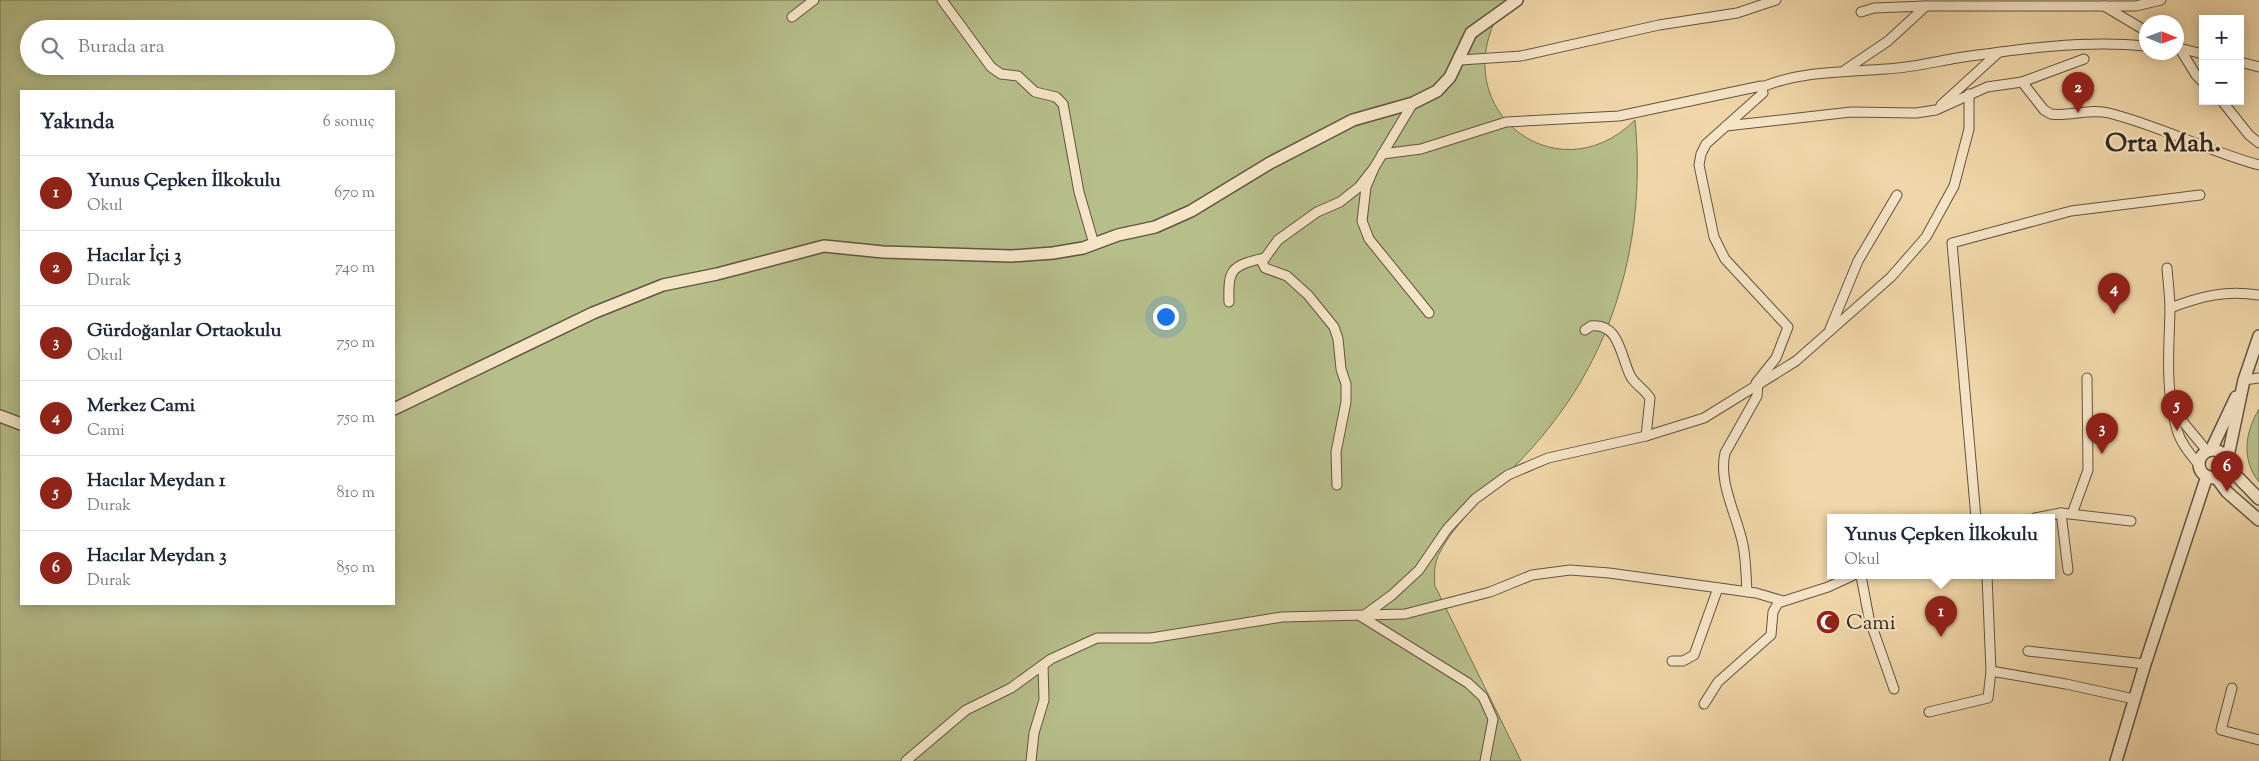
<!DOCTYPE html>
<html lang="tr">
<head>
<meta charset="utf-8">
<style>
	:root { --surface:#fff; --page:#f6f6f7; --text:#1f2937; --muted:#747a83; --line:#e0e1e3; --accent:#8f2418 }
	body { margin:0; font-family:"Sorts Mill Goudy",serif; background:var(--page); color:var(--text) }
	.controls { position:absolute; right:15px; top:15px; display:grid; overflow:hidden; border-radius:0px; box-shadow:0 2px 12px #0003 }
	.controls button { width:45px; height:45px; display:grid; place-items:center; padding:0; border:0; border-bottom:1px solid var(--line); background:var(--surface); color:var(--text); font:25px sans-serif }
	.compass { position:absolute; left:2139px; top:15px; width:45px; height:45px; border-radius:50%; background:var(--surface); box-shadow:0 2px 12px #0003; rotate:91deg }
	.you { position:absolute; left:1165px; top:316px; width:18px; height:18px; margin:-12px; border:4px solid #fff; border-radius:50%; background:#1a73e8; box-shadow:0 0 0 8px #1a73e833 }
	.badge { display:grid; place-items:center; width:32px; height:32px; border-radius:50%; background:var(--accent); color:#fff; font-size:16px; font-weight:700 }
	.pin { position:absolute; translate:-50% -41px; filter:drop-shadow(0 1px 2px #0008) }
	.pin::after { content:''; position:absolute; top:26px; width:18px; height:15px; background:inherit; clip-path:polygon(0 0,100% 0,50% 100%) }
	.popup { position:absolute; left:1827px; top:514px; width:228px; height:65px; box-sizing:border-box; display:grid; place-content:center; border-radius:0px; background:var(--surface); filter:drop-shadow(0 1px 4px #0005); font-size:16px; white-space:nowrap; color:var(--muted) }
	.popup b { font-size:19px; color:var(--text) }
	.popup::after { content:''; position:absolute; left:50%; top:100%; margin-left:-10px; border:10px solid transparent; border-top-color:var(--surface) }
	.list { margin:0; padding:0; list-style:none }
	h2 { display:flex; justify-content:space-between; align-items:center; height:65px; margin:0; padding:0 20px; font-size:21px }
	h2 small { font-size:16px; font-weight:400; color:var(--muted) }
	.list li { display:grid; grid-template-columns:32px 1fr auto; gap:15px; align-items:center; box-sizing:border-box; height:75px; padding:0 20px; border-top:1px solid var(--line) }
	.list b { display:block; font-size:19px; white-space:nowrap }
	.list p { margin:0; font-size:16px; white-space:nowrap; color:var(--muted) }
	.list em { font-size:16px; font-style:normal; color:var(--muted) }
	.icon { flex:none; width:28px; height:28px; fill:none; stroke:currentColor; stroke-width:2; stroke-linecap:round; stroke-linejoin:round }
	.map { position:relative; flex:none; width:2259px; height:761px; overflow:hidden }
	.search { position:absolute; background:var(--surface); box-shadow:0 2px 12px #0003; left:20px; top:20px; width:375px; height:55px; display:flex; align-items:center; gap:12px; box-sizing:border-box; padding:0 18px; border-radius:28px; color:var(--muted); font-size:19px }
	.panel { position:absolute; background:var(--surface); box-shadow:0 2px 12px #0003; left:20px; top:90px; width:375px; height:515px; border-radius:0px }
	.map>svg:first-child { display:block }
	.green { fill:#b6be8a; stroke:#747454; fill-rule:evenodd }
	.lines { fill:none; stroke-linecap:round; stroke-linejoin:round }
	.minor-casing { stroke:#615441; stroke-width:11 }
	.tertiary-casing { stroke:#615441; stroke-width:14 }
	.minor { stroke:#f5e4c6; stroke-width:9 }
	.tertiary { stroke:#f5e4c6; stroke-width:11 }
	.labels { text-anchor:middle; stroke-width:4.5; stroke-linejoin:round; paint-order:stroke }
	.poi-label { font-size:21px; fill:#31291f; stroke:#f5e4c6; text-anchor:start }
	.district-label { font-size:26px; font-weight:bold; fill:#31291f; stroke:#f5e4c6 }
</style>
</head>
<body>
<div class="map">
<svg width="2259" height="761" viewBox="0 0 2259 761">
	<rect width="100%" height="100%" fill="#f0d6a8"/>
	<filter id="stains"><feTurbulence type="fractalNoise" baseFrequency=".004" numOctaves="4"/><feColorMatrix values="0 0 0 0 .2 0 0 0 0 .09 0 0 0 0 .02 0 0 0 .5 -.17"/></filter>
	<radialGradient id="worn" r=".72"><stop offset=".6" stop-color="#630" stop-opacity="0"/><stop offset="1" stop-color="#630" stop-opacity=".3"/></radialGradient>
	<g class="green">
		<path d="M 0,0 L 1507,0 C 1435,103 1555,200 1635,120 C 1644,212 1627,303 1580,383 C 1562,413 1539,442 1514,467 C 1491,489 1454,524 1440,552 C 1434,563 1434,574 1435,586 L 1521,761 L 0,761 ZM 29,29 L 386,29 L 386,66 L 29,66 ZM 21,91 L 394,91 L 394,604 L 21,604 Z"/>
		<path d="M 2259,409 L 2259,482 C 2241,459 2245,433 2259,409 Z"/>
	</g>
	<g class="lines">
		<g class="minor-casing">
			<g id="minor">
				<polyline points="942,0 991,67 1001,74 1018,76 1035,92 1056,97 1063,104 1079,192 1094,244"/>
				<polyline points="2104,6 2146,31"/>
				<polyline points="1861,12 1874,8 1926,6 2136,6 2161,0"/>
				<polyline points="792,17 814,0"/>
				<polyline points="2176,48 2180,49 2196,75 2203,82"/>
				<polyline points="2179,48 2203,54"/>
				<polyline points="1460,60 1521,56 1659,25 1737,13 1776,0"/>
				<polyline points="2240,62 2259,67"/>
				<polyline points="1845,70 1888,41 1926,6"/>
				<path d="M 2022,82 L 2044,110 L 2051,114 C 2069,117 2090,108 2109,113 C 2160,126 2208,151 2259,165"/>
				<path d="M 1762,87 C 1801,71 1844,72 1886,69 C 1910,68 1934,62 1957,58 C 2020,49 2083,40 2146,46"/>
				<polyline points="2222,101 2249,135 2259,143"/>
				<polyline points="1413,103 1374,168 1366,187 1362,221 1369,239 1429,313"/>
				<polyline points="1941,105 1998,53"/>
				<polyline points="1726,126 1851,112 1916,113 1936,110 1987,87 2022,82 2084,59"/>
				<polyline points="1382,154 1421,149 1506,122 1619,116 1761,86 1763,93 1706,144 1701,154 1699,165 1714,237 1725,259 1788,327 1776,358 1756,383"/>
				<path d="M 2167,268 C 2168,282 2170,296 2170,310 C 2169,350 2165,391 2177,430 C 2181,444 2191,455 2200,466"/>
				<path d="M 1229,302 C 1228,269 1231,266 1264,258"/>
				<path d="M 2170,308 C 2202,296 2225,290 2259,295"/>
				<polyline points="1830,329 1858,261 1897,195"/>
				<path d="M 1585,330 L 1591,326 C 1620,322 1621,359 1631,377 C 1636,385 1645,390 1650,398 L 1646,436"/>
				<polyline points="2244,380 2259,378"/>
				<polyline points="2174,411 2207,451"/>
				<polyline points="1337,485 1336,452 1346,402 1346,384 1341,369 1338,339 1334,327 1308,295 1287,276 1265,268 1262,262 1278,240 1317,212 1340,202 1359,187 1374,168"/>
				<polyline points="2061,513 2068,570"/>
				<polyline points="2072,514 2088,470 2087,378"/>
				<polyline points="1976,518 1952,243 2071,211 2200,195"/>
				<polyline points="2035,518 2061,513 2131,521"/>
				<polyline points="1861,576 1869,618 1894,689"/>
				<polyline points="1987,576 1991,671"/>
				<path d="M 1747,592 C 1746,576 1746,560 1743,545 C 1737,515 1718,483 1725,453 L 1757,396 L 1758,385"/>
				<polyline points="1362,617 1392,595 1419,570 1447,529 1475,499 1508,475 1548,458 1646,436 1704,418 1796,361 1891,277 1926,237 1954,186 1969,129 1969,94"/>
				<polyline points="1362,617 1468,683 1483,697 1493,719 1485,761"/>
				<polyline points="2028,651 2145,664"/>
				<polyline points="1672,661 1683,661 1694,655 1718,588"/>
				<polyline points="2232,688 2221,730 2259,740"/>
				<polyline points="1704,704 1718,682 1771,635 1773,612 1778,603 1828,587 1852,576"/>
				<polyline points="1929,712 1988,698 1991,671 2066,684 2134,699"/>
				<polyline points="906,761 966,710 1011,688 1051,659 1097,638 1151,638 1282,617 1405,614 1490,592 1532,575 1570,570 1609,573 1756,593 1783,601"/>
				<polyline points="1031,761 1034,733 1044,700 1043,665"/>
			</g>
		</g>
		<g class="tertiary-casing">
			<g id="tertiary">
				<polyline points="394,409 593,313 663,285 717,274 824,246 883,252 1011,256 1053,253 1083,248 1118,235 1155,227 1191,211 1270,163 1353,120 1413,103 1437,91 1450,77 1471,33 1517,0"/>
				<polyline points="0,416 21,424"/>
				<polyline points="2211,450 2236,397"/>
				<circle cx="2213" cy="464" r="14"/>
				<polyline points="2227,461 2244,380 2259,336"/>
				<polyline points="2227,466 2259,499"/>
				<polyline points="2216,477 2227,492 2259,520"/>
				<polyline points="2116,761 2145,664 2207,476"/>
			</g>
		</g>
		<use href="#minor" class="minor"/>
		<use href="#tertiary" class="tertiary"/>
	</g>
	<defs>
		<g id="mosque-disc" transform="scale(1.25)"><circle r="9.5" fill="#8f2418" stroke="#f5e4c6"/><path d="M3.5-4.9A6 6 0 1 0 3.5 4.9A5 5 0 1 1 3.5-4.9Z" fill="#fff"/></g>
	</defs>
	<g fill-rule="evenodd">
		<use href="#mosque-disc" x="1828" y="622"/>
	</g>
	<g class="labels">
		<g class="poi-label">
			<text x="1846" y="629">Cami</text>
		</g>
		<g class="district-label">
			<text x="2163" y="151">Orta Mah.</text>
		</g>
	</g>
	<rect width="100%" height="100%" filter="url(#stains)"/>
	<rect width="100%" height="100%" fill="url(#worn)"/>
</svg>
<div class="controls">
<button>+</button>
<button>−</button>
</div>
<svg class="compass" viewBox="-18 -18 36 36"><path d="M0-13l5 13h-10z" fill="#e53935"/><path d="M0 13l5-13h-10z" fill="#747a83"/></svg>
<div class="you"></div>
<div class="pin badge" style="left:1941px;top:637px">1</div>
<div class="popup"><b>Yunus Çepken İlkokulu</b>Okul</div>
<div class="pin badge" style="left:2078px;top:113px">2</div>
<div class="pin badge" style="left:2102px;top:454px">3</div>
<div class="pin badge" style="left:2114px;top:314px">4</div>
<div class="pin badge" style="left:2177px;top:431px">5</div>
<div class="pin badge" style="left:2227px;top:492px">6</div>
<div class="search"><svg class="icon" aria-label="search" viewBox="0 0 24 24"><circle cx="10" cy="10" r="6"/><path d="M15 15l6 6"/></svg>Burada ara</div>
<section class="panel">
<h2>Yakında<small>6 sonuç</small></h2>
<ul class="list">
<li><span class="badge">1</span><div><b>Yunus Çepken İlkokulu</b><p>Okul</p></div><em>670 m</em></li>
<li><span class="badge">2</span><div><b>Hacılar İçi 3</b><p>Durak</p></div><em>740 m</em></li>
<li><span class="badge">3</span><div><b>Gürdoğanlar Ortaokulu</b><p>Okul</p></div><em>750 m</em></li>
<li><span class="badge">4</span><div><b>Merkez Cami</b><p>Cami</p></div><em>750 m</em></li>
<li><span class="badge">5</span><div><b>Hacılar Meydan 1</b><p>Durak</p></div><em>810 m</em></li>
<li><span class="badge">6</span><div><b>Hacılar Meydan 3</b><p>Durak</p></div><em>850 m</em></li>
</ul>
</section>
</div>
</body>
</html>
